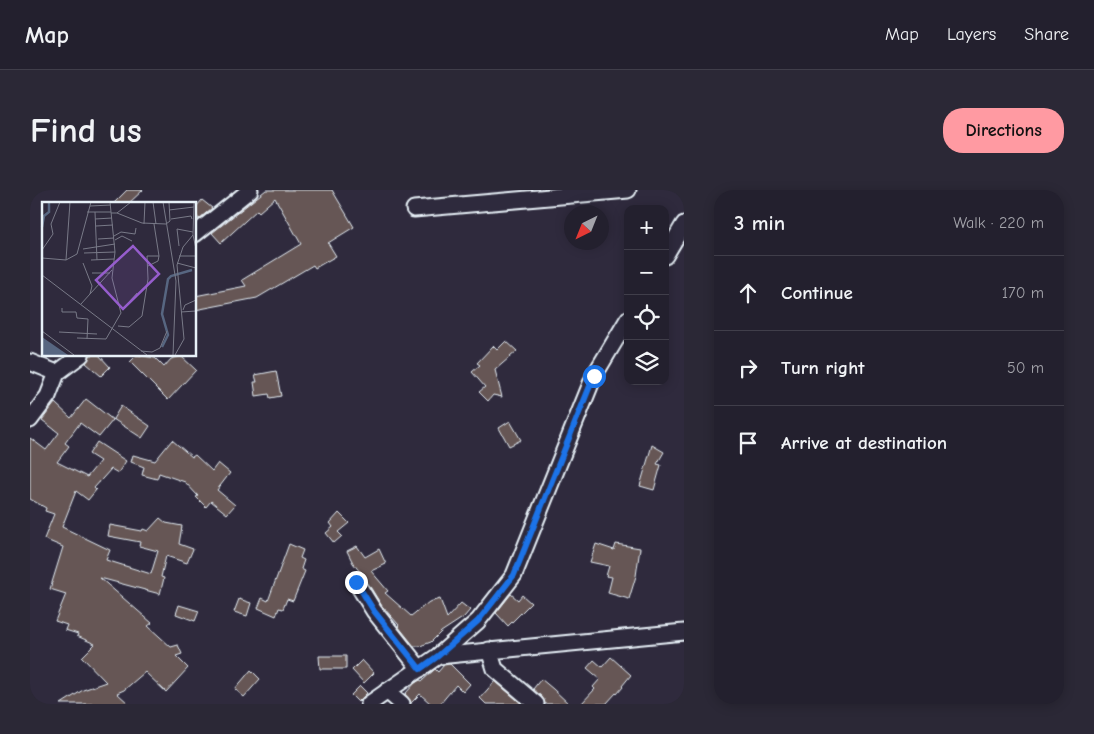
<!DOCTYPE html>
<html lang="en">
<head>
<meta charset="utf-8">
<style>
	:root { --surface:#23202e; --page:#2b2836; --text:#f1f3f6; --muted:#a3a3aa; --line:#403e4a; --accent:#ff9aa2 }
	body { margin:0; font-family:"Comic Neue",sans-serif; background:var(--page); color:var(--text) }
	.controls { position:absolute; right:15px; top:15px; display:grid; overflow:hidden; border-radius:10px; box-shadow:0 2px 12px #0003 }
	.controls button { width:45px; height:45px; display:grid; place-items:center; padding:0; border:0; border-bottom:1px solid var(--line); background:var(--surface); color:var(--text); font:25px sans-serif }
	.compass { position:absolute; left:534px; top:15px; width:45px; height:45px; border-radius:50%; background:var(--surface); box-shadow:0 2px 12px #0003; rotate:223deg }
	.stop { position:absolute; width:15px; height:15px; margin:-11px; border:4px solid #1a73e8; border-radius:50%; background:#fff }
	.stop.end { background:#1a73e8; border-color:#fff; box-shadow:0 1px 5px #0008 }
	.list { margin:0; padding:0; list-style:none }
	h2 { display:flex; justify-content:space-between; align-items:center; height:65px; margin:0; padding:0 20px; font-size:21px }
	h2 small { font-size:16px; font-weight:400; color:var(--muted) }
	.list li { display:grid; grid-template-columns:32px 1fr auto; gap:15px; align-items:center; box-sizing:border-box; height:75px; padding:0 20px; border-top:1px solid var(--line) }
	.list b { display:block; font-size:19px; white-space:nowrap }
	.list em { font-size:16px; font-style:normal; color:var(--muted) }
	.icon { flex:none; width:28px; height:28px; fill:none; stroke:currentColor; stroke-width:2; stroke-linecap:round; stroke-linejoin:round }
	.map { position:relative; flex:none; width:654px; height:514px; overflow:hidden; border-radius:20px }
	header { display:flex; align-items:center; gap:30px; box-sizing:border-box; height:70px; padding:0 25px; background:var(--surface); border-bottom:1px solid var(--line) }
	header strong { font-size:24px }
	nav { display:flex; gap:28px; margin-inline-start:auto; font-size:18px }
	.intro { display:flex; align-items:center; justify-content:space-between; box-sizing:border-box; height:120px; padding:0 30px }
	h1 { margin:0; font-size:35px }
	.button { padding:12px 22px; border-radius:20px; background:var(--accent); color:#111; font-size:18px; font-weight:700 }
	main { display:flex; gap:30px; padding:0 30px }
	aside { flex:1; background:var(--surface); border-radius:20px; box-shadow:0 2px 12px #0003 }
	.map>svg:first-child { display:block }
	.building { fill:#665754; stroke:#e8f1f8 }
	.lines { fill:none; stroke-linecap:round; stroke-linejoin:round }
	.minor-casing { stroke:#e8f1f8; stroke-width:19 }
	.minor { stroke:#2f2a3d; stroke-width:15 }
	.route { stroke:#1a73e8; stroke-width:6 }
	.inset-river { fill:none; stroke:#576681; stroke-width:2.5 }
	.inset-road { fill:none; stroke:#797a88; stroke-width:1 }
	.view { fill:#965dcd; fill-opacity:0.15; stroke:#965dcd; stroke-width:2.5 }
	.inset-edge { fill:none; stroke:#e8f1f8; stroke-width:2.5 }
</style>
</head>
<body>
<header>
<strong>Map</strong>
<nav><a>Map</a><a>Layers</a><a>Share</a></nav>
</header>
<div class="intro"><h1>Find us</h1><a class="button">Directions</a></div>
<main>
<div class="map">
<svg width="654" height="514" viewBox="0 0 654 514">
	<rect width="100%" height="100%" fill="#2f2a3d"/>
	<filter id="ink" filterUnits="userSpaceOnUse"><feTurbulence type="fractalNoise" baseFrequency=".02" numOctaves="2"/><feDisplacementMap in="SourceGraphic" scale="10" xChannelSelector="R" yChannelSelector="G"/><feConvolveMatrix kernelMatrix="1 2 1 2 8 2 1 2 1" color-interpolation-filters="sRGB"/></filter>
	<g filter="url(#ink)">
		<g class="building">
			<polygon points="97,0 113,0 98,14 83,14"/>
			<polygon points="236,0 302,0 324,37 298,53 306,66 285,78 283,75 227,108 165,120 165,106 216,96 212,90 271,54 245,8 229,22 227,20 191,53 182,43"/>
			<polygon points="172,10 182,18 169,29 165,24 165,18"/>
			<polygon points="476,151 487,161 465,180 472,207 463,205 458,211 449,202 455,197 442,182 450,175 447,173 463,156 467,160"/>
			<polygon points="60,165 69,165 80,177 71,186 56,173"/>
			<polygon points="107,165 125,168 134,177 141,169 151,166 166,180 138,210 100,172"/>
			<polygon points="246,181 251,206 240,208 239,204 226,206 224,192 227,192 225,185"/>
			<polygon points="56,209 83,230 69,247 50,233 35,253 39,256 27,272 57,287 70,271 59,264 67,252 96,271 88,283 81,279 64,298 66,300 58,310 46,301 32,337 80,360 76,370 121,384 128,361 109,356 110,352 78,346 80,335 112,341 113,339 118,341 130,328 136,333 152,336 149,354 163,359 157,373 136,366 131,387 134,388 130,404 70,388 122,433 118,436 141,457 148,455 152,464 146,466 158,478 136,502 115,482 94,500 87,503 99,514 31,514 53,500 76,492 52,467 65,454 47,446 48,444 35,440 37,435 25,431 36,404 20,399 33,357 14,349 24,324 15,321 16,318 0,309 0,248 16,260 29,243 12,230 25,213 41,228"/>
			<polygon points="91,216 120,236 112,248 83,229"/>
			<polygon points="480,231 491,250 479,256 469,238"/>
			<polygon points="142,250 162,267 165,265 182,281 188,273 200,283 187,300 205,315 197,324 181,311 176,317 166,307 168,306 155,292 129,283 127,289 112,285 114,277 101,272 103,265 125,271"/>
			<polygon points="622,255 634,262 627,274 631,275 624,300 610,296"/>
			<polygon points="309,323 319,333 308,342 312,346 304,353 296,343 303,337 300,333"/>
			<polygon points="259,354 273,360 270,368 274,370 271,379 275,381 263,411 257,409 253,419 249,418 246,426 228,418 232,408 238,411"/>
			<polygon points="566,354 584,360 586,354 610,358 606,386 599,409 578,403 582,387 576,386 579,376 560,372"/>
			<polygon points="327,356 335,367 349,359 356,374 341,381 358,401 355,403 381,426 399,412 410,409 417,428 431,413 440,420 434,427 411,442 401,452 390,456 384,456 368,436 369,435 352,416 334,387 323,373 317,361"/>
			<polygon points="481,404 488,410 492,405 501,413 478,436 466,423"/>
			<polygon points="209,409 221,413 217,426 204,422"/>
			<polygon points="149,415 169,421 165,431 146,424"/>
			<polygon points="289,466 316,466 316,479 290,479"/>
			<polygon points="581,467 601,485 592,496 593,497 587,504 586,503 576,514 551,514 565,499 563,497 570,489 557,478 564,470 572,477"/>
			<polygon points="332,470 344,483 334,493 322,480"/>
			<polygon points="420,474 440,494 433,502 426,495 410,514 401,514 390,504 381,513 375,504 385,493 390,490 392,491 405,479 408,482 414,475"/>
			<polygon points="221,480 230,489 214,507 205,499"/>
			<polygon points="511,489 523,499 539,514 515,514 512,507 503,499"/>
			<polygon points="465,491 492,514 456,514 450,508"/>
			<polygon points="330,496 337,503 328,512 321,505"/>
		</g>
		<g class="lines">
			<g class="minor-casing">
				<g id="minor">
					<polyline points="384,19 598,0"/>
					<polyline points="165,44 220,0"/>
					<polyline points="635,66 654,34"/>
					<polyline points="0,172 27,183"/>
					<polyline points="0,230 18,206 27,183 51,165"/>
					<polyline points="326,392 344,421 390,479"/>
					<polyline points="459,460 465,479 506,514"/>
					<polyline points="408,466 654,442"/>
					<polyline points="357,501 372,514"/>
					<polyline points="339,514 408,466 448,431 484,385 564,186 598,129"/>
				</g>
			</g>
			<use href="#minor" class="minor"/>
		</g>
	</g>
	<g class="lines" filter="url(#ink)">
		<polyline class="route" points="326,392 344,421 390,479 408,466 448,431 484,385 564,186"/>
	</g>
	<g transform="translate(12 12)">
		<rect width="154" height="154" fill="#2f2a3d"/>
		<path d="M 0,135 L 26,153 L 0,153 Z" fill="#576681"/>
		<path class="inset-river" d="M 0,25 L 2,14 L 7,10 L 7,0M 120,145 L 126,133 L 120,112 L 126,77 L 129,74 L 150,68"/>
		<path class="inset-road" d="M 111,0 L 114,22M 121,0 L 134,79 L 131,153M 152,0 L 151,33 L 154,47M 48,4 L 69,3M 127,8 L 152,5M 45,10 L 69,10M 53,10 L 55,58M 69,11 L 75,11 L 100,21 L 124,22 L 128,19 L 127,0M 75,11 L 89,0M 53,17 L 70,16M 129,17 L 149,14 L 150,17M 102,22 L 103,0M 112,22 L 117,54M 54,24 L 71,23M 72,34 L 79,30 L 93,32 L 94,26M 56,37 L 72,36M 73,38 L 80,34 L 90,39M 137,44 L 135,27 L 151,30M 41,47 L 73,42M 0,48 L 11,32 L 9,22 L 18,0M 42,51 L 73,50M 137,54 L 154,54M 0,56 L 24,58 L 35,52 L 49,0M 24,58 L 28,0M 49,58 L 72,57M 135,61 L 154,66M 50,71 L 68,71M 0,73 L 105,153M 48,92 L 70,68M 39,102 L 48,92 L 50,84 L 41,61M 20,106 L 20,110 L 34,110 L 35,116 L 46,117 L 45,137M 80,108 L 95,91M 141,108 L 143,103 L 154,98M 139,110 L 154,109M 76,124 L 87,125 L 100,114 L 106,77 L 105,54 L 117,54 L 116,59 L 106,64M 0,129 L 32,153M 17,130 L 55,132M 35,136 L 64,137 L 79,111 L 70,76 L 73,50 L 68,0M 99,149 L 110,150 L 118,146 L 125,129M 133,153 L 142,137 L 135,63 L 141,45 L 151,33"/>
		<path class="view" d="M 91,44 L 117,72 L 81,107 L 54,78 Z"/>
		<rect width="154" height="154" class="inset-edge"/>
	</g>
</svg>
<div class="controls">
<button>+</button>
<button>−</button>
<button><svg class="icon" aria-label="locate" viewBox="0 0 24 24"><circle cx="12" cy="12" r="6"/><path d="M12 2v4M12 18v4M2 12h4M18 12h4"/></svg></button>
<button><svg class="icon" aria-label="layers" viewBox="0 0 24 24"><path d="M12 4l9 5-9 5-9-5zM3 14l9 5 9-5"/></svg></button>
</div>
<svg class="compass" viewBox="-18 -18 36 36"><path d="M0-13l5 13h-10z" fill="#e53935"/><path d="M0 13l5-13h-10z" fill="#a3a3aa"/></svg>
<div class="stop" style="left:564px;top:186px"></div>
<div class="stop end" style="left:326px;top:392px"></div>
</div>
<aside>
<h2>3 min<small>Walk · 220 m</small></h2>
<ul class="list">
<li><svg class="icon" aria-label="ahead" viewBox="0 0 24 24"><path d="M12 20V5M6 11l6-6 6 6"/></svg><div><b>Continue</b></div><em>170 m</em></li>
<li><svg class="icon" aria-label="right" viewBox="0 0 24 24"><path d="M7 20v-9h11M14 6l5 5-5 5"/></svg><div><b>Turn right</b></div><em>50 m</em></li>
<li><svg class="icon" aria-label="arrive" viewBox="0 0 24 24"><path d="M6 21V4h12l-3 4 3 4H6"/></svg><div><b>Arrive at destination</b></div></li>
</ul>
</aside>
</main>
</body>
</html>
